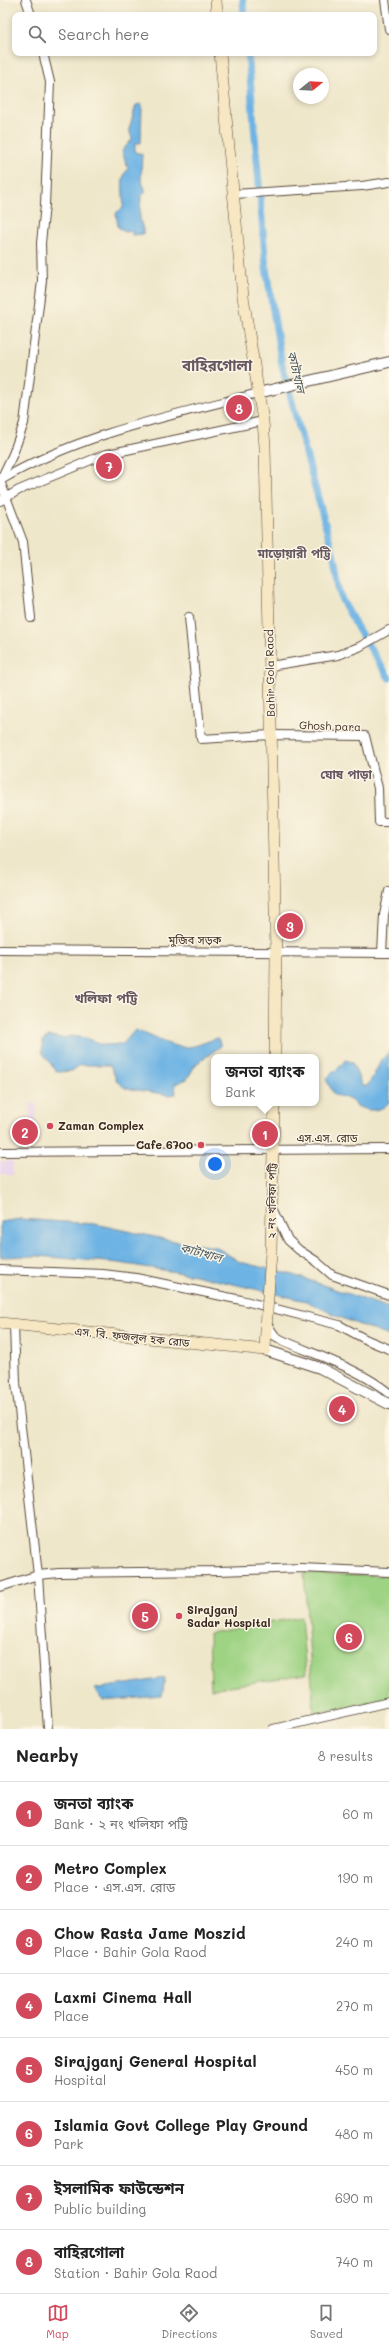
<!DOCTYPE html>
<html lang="en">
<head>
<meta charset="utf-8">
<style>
	:root { --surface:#fff; --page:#f2f2f2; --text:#222; --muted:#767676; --line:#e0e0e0; --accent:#d1495b }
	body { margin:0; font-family:Mali,"Noto Sans Bengali",sans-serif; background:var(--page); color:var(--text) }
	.compass { position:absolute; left:293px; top:68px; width:36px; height:36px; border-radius:50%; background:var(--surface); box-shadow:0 2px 6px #0003; rotate:72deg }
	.you { position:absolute; left:215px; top:1164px; width:14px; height:14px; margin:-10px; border:3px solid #fff; border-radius:50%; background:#1a73e8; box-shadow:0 0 0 6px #1a73e833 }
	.badge { display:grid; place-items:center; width:26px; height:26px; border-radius:50%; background:var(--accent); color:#fff; font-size:13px; font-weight:700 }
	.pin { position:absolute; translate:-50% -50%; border:2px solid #fff; box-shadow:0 1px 4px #0006 }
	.popup { position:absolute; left:211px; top:1054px; width:108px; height:52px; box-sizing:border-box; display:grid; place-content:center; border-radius:8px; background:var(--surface); filter:drop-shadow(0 1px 3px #0005); font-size:13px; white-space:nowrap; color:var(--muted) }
	.popup b { font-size:15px; color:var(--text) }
	.popup::after { content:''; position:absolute; left:50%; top:100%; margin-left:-8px; border:8px solid transparent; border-top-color:var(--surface) }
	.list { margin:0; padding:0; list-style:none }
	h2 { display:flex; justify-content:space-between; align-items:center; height:52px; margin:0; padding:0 16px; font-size:17px }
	h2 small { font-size:13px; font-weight:400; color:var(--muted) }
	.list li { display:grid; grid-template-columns:26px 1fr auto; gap:12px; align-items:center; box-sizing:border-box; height:64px; padding:0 16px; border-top:1px solid var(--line) }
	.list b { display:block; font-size:15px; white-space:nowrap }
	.list p { margin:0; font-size:13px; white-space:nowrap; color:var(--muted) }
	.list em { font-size:13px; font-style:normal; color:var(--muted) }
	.icon { flex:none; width:22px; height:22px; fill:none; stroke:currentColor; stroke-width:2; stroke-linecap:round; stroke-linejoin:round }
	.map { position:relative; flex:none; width:389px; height:1729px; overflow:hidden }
	.search { position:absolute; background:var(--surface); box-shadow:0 2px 6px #0003; left:12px; right:12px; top:12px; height:44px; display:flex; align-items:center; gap:10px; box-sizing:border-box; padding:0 14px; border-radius:8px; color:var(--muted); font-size:15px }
	.sheet { height:564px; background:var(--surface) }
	nav { display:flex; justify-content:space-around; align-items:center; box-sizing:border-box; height:56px; border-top:1px solid var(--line); background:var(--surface); font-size:11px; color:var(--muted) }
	nav a { display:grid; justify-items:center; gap:2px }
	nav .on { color:var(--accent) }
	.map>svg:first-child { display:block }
	.built { fill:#e9d1ed }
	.green { fill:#9fd384; stroke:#6d7e51 }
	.water { fill:#6db3e4; stroke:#546e81 }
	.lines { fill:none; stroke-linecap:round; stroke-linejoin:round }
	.canal { stroke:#6db3e4; stroke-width:7 }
	.minor-casing { stroke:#564638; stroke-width:10 }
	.tertiary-casing { stroke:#564638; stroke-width:12 }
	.secondary-casing { stroke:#564638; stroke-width:12 }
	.minor { stroke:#fff; stroke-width:8 }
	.tertiary { stroke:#fff; stroke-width:10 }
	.secondary { stroke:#f7e8c3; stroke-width:11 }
	.secondary-bridge-casing { stroke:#564638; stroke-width:12; stroke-linecap:butt }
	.secondary-bridge { stroke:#f7e8c3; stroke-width:11 }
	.poi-dot { fill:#d1495b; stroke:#fcf5e5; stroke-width:1.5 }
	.labels { text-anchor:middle; stroke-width:3; stroke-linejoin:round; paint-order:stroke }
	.street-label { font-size:11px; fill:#3b2a1e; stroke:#fcf5e5 }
	.poi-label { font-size:11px; font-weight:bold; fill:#3b2a1e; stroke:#fcf5e5; text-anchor:start }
	.water-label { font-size:12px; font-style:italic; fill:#4c5a63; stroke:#fcf5e5 }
	.neighbourhood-label { font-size:12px; font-weight:bold; fill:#665862; stroke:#fcf5e5 }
	.quarter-label { font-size:13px; font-weight:bold; fill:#665862; stroke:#fcf5e5 }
	.district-label { font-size:15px; font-weight:bold; fill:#665862; stroke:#fcf5e5 }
</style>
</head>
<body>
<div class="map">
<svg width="389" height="1729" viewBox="0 0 389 1729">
	<rect width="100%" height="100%" fill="#fcf5e5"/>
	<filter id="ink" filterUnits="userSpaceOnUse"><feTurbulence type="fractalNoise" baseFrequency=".025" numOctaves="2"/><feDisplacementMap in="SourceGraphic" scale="8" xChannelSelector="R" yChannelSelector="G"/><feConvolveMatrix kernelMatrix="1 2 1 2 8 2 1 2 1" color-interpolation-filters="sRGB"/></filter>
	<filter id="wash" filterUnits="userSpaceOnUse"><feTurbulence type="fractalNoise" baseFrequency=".012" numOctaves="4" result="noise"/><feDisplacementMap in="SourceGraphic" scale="16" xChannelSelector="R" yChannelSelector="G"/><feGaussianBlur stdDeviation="0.9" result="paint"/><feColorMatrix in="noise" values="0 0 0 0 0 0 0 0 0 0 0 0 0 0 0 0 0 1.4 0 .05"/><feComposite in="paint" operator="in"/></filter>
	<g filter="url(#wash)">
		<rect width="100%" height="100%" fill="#efe7ca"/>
		<g class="built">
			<polygon points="30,1104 37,1104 33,1148 28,1148"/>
			<polygon points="0,1161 13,1161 13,1175 0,1174"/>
		</g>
		<g class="green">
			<polygon points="304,1573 389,1576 389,1698 314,1714"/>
			<polygon points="301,1617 306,1674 211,1689 209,1633"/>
		</g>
		<g class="water">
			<path d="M 140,104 L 142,105 L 141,143 L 135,143 L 135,152 L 142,154 L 141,179 L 146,192 L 141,196 C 141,203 139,211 140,219 C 141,225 144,228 143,234 L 132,235 L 132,231 L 125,232 L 118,227 L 116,213 L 123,208 C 125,194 118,180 128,169 L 122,151 L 132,139 L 129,129 L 136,105 Z"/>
			<path d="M 135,1030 C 155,1036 173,1051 194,1046 C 202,1044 210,1040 218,1038 L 221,1046 L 196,1064 L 187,1079 L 175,1084 L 176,1094 L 169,1095 L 125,1088 L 117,1081 L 110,1065 L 80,1065 L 72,1071 L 57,1072 L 42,1052 L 43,1040 L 49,1036 L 63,1038 L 72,1036 L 86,1038 L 102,1045 L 123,1044 Z"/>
			<path d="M 389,1053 L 389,1102 C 382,1112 368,1112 357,1106 C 354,1104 353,1101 350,1100 C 345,1097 339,1096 334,1095 L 326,1079 C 332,1072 340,1069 345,1060 L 352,1062 L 362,1086 L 367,1086 C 375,1076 379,1059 389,1053 Z"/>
			<polygon points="20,1219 95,1224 178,1242 216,1247 240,1262 294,1275 389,1308 389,1336 339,1317 306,1301 194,1275 119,1263 38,1256 0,1257 0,1222"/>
			<polygon points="165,1678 162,1696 103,1701 94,1689"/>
		</g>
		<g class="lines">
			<g class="canal">
				<polyline points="243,0 244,15"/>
				<polyline points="248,53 266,268 282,365 334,557 341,598 358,629 389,678"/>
			</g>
		</g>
	</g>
	<g filter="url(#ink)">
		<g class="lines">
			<g class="minor-casing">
				<g id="minor">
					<polyline points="26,0 31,15"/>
					<polyline points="385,0 389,29"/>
					<polyline points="235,194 362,186 389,182"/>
					<path d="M 1,480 C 80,434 170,416 258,393"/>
					<polyline points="0,501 19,490 103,455 263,421"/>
					<polyline points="189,617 201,739 271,735 365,736 378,788 379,822 389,822"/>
					<polyline points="31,618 23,542 0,481 13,454 24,423 42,281 41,243 45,205 50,82 43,53"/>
					<polyline points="270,666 338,655 359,647 389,630"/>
					<polyline points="0,950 389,953"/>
					<polyline points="382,953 384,915 389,891"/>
					<polyline points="0,1152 389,1149"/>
					<polyline points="272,1206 288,1240 299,1250 316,1261 332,1275 389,1295"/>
					<polyline points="0,1270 103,1274 136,1278 241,1300 339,1325 367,1340 389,1349"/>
					<path d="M 267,1324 L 275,1336 L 282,1340 C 318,1356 358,1368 389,1393"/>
					<polyline points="14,1325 16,1383 38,1575 48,1729"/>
					<polyline points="0,1587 38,1575 59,1573 219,1571 301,1568 389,1572"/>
					<polyline points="273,1729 389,1702"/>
				</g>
			</g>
			<g class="tertiary-casing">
				<g id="tertiary">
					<polyline points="258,393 389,362"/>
					<polyline points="265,1350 320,1368 389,1404"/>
				</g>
			</g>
			<g class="secondary-casing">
				<g id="secondary">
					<polyline points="216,0 217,15"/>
					<polyline points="220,53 243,297 263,421 265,447 276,952 275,1057"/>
					<polyline points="271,1252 274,1103"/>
					<polyline points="0,1323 265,1350 267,1312"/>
				</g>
			</g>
			<use href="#minor" class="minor"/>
			<use href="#tertiary" class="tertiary"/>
			<use href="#secondary" class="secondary"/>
			<g class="secondary-bridge-casing">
				<polyline id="secondary-bridge" points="267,1312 271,1252"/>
			</g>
			<use href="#secondary-bridge" class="secondary-bridge"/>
		</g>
	</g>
	<g class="poi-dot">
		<circle cx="50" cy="1126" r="4"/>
		<circle cx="201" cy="1145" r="4"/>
		<circle cx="179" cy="1616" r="4"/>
	</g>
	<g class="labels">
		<g class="street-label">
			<text transform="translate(270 673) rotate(-91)" y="4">Bahir Gola Raod</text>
			<text transform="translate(330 726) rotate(2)" y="4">Ghosh para</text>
			<text x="195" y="944">মুজিব সড়ক</text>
			<text x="327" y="1142">এস.এস. রোড</text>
			<text transform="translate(272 1201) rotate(-89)" y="4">২ নং খলিফা পট্টি</text>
			<text transform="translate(132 1337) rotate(6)" y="4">এস. বি. ফজলুল হক রোড</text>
		</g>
		<g class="poi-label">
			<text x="58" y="1130">Zaman Complex</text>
			<text x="193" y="1149" text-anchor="end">Cafe 6700</text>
			<text x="187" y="1614">Sirajganj<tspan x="187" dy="13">Sadar Hospital</tspan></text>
		</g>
		<g class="water-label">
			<text transform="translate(296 372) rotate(77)" y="4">কাটাখাল</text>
			<text transform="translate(201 1253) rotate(15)" y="4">কাটাখাল</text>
		</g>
		<g class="neighbourhood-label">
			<text x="294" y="558">মাড়োয়ারী পট্টি</text>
			<text x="346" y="779">ঘোষ পাড়া</text>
		</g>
		<g class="quarter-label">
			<text x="106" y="1003">খলিফা পট্টি</text>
		</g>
		<g class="district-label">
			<text x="217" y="371">বাহিরগোলা</text>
		</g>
	</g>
</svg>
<svg class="compass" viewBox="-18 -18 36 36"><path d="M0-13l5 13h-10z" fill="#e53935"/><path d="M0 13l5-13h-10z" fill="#767676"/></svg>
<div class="you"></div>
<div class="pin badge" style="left:265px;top:1134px">1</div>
<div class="popup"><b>জনতা ব্যাংক</b>Bank</div>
<div class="pin badge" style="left:25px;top:1132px">2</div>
<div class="pin badge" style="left:290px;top:926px">3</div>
<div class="pin badge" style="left:342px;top:1409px">4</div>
<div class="pin badge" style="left:145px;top:1616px">5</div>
<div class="pin badge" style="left:349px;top:1637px">6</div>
<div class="pin badge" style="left:109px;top:466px">7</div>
<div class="pin badge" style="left:239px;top:408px">8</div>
<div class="search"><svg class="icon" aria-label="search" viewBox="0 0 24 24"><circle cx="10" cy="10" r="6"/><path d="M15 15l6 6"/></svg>Search here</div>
</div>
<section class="sheet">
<h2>Nearby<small>8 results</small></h2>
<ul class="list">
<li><span class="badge">1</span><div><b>জনতা ব্যাংক</b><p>Bank · ২ নং খলিফা পট্টি</p></div><em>60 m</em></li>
<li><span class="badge">2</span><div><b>Metro Complex</b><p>Place · এস.এস. রোড</p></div><em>190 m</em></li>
<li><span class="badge">3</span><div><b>Chow Rasta Jame Moszid</b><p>Place · Bahir Gola Raod</p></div><em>240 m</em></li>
<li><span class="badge">4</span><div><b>Laxmi Cinema Hall</b><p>Place</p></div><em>270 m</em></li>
<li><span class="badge">5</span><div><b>Sirajganj General Hospital</b><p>Hospital</p></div><em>450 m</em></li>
<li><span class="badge">6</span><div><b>Islamia Govt College Play Ground</b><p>Park</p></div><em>480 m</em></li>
<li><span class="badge">7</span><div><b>ইসলামিক ফাউন্ডেশন</b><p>Public building</p></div><em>690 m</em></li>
<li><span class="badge">8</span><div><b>বাহিরগোলা</b><p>Station · Bahir Gola Raod</p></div><em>740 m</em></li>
</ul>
</section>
<nav>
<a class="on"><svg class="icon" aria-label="map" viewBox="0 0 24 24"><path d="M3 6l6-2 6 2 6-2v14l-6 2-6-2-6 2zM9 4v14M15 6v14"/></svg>Map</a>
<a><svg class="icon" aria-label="directions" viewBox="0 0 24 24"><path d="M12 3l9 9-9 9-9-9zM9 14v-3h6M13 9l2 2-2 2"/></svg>Directions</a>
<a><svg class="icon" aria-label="saved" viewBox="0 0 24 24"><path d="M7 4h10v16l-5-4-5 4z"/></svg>Saved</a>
</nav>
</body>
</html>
